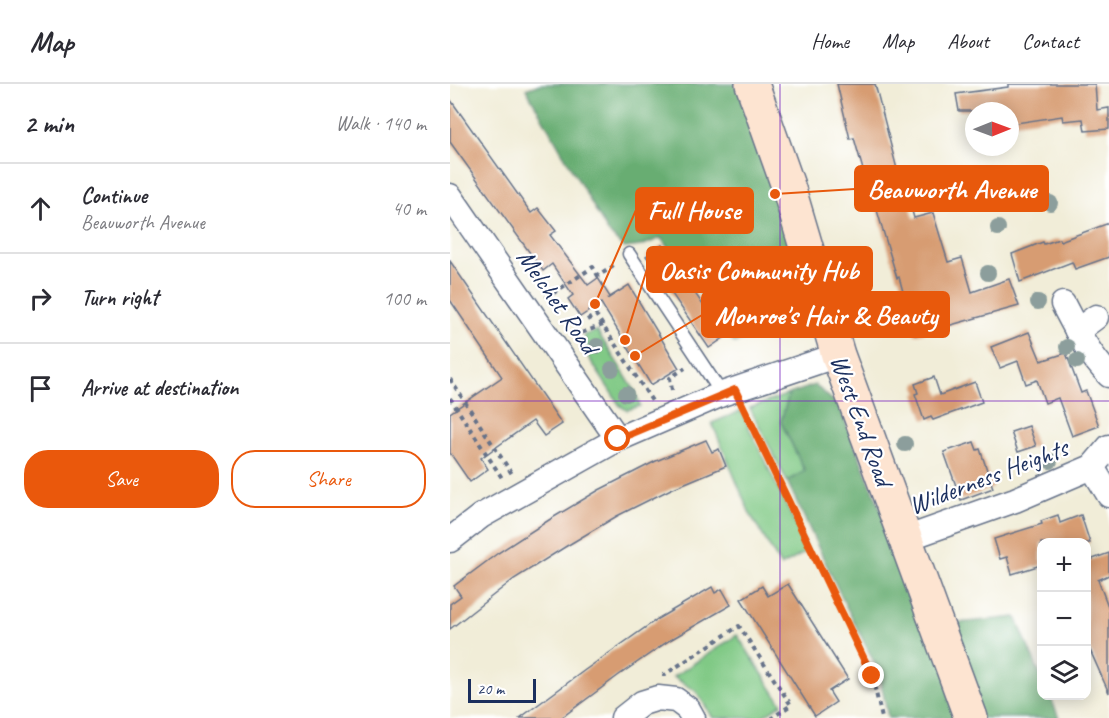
<!DOCTYPE html>
<html lang="en">
<head>
<meta charset="utf-8">
<style>
	:root { --surface:#fff; --page:#f2f2f3; --text:#2b2b33; --muted:#7c7c81; --line:#e1e1e2; --accent:#ea580c }
	body { margin:0; font-family:Caveat,sans-serif; background:var(--page); color:var(--text) }
	.controls { position:absolute; right:18px; bottom:18px; display:grid; overflow:hidden; border-radius:12px; box-shadow:0 3px 15px #0003 }
	.controls button { width:54px; height:54px; display:grid; place-items:center; padding:0; border:0; border-bottom:2px solid var(--line); background:var(--surface); color:var(--text); font:30px sans-serif }
	.compass { position:absolute; left:515px; top:18px; width:54px; height:54px; border-radius:50%; background:var(--surface); box-shadow:0 3px 15px #0003; rotate:89deg }
	.scale { position:absolute; left:18px; bottom:15px; width:68px; box-sizing:border-box; padding-left:6px; border:3px solid #1b2f5e; border-top:0; font-size:16px; line-height:21px; white-space:nowrap; color:#1b2f5e; -webkit-text-stroke:4px #fff; paint-order:stroke }
	.stop { position:absolute; width:18px; height:18px; margin:-14px; border:4px solid #ea580c; border-radius:50%; background:#fff }
	.stop.end { background:#ea580c; border-color:#fff; box-shadow:0 2px 6px #0008 }
	.list { margin:0; padding:0; list-style:none }
	h2 { display:flex; justify-content:space-between; align-items:center; height:78px; margin:0; padding:0 24px; font-size:26px }
	h2 small { font-size:20px; font-weight:400; color:var(--muted) }
	.list li { display:grid; grid-template-columns:39px 1fr auto; gap:18px; align-items:center; box-sizing:border-box; height:90px; padding:0 24px; border-top:2px solid var(--line) }
	.list b { display:block; font-size:22px; white-space:nowrap }
	.list p { margin:0; font-size:20px; white-space:nowrap; color:var(--muted) }
	.list em { font-size:20px; font-style:normal; color:var(--muted) }
	.actions { display:flex; gap:12px; padding:18px 24px }
	.actions a { flex:1; padding:14px 0; border:2px solid var(--accent); border-radius:24px; text-align:center; font-size:21px; color:var(--accent) }
	.actions .main { background:var(--accent); color:#fff }
	.icon { flex:none; width:33px; height:33px; fill:none; stroke:currentColor; stroke-width:2; stroke-linecap:round; stroke-linejoin:round }
	.map { position:relative; flex:none; width:659px; height:634px; overflow:hidden }
	header { display:flex; align-items:center; gap:36px; box-sizing:border-box; height:84px; padding:0 30px; background:var(--surface); border-bottom:2px solid var(--line) }
	header strong { font-size:28px }
	nav { display:flex; gap:33px; margin-inline-start:auto; font-size:21px }
	main { display:flex }
	aside { flex:1; background:var(--surface) }
	.map>svg:first-child { display:block }
	.green { fill:#80c985; stroke:#4e7c72; stroke-width:1.5 }
	.forest { fill:#68ad72; stroke:#426e68; stroke-width:1.5 }
	.building { fill:#d79c72 }
	.lines { fill:none; stroke-linecap:round; stroke-linejoin:round }
	.lane-casing { stroke:#667289; stroke-width:15 }
	.street-casing { stroke:#667289; stroke-width:27 }
	.secondary-casing { stroke:#667289; stroke-width:36 }
	.path { stroke:#667289; stroke-width:4; stroke-dasharray:4.5 4.5; stroke-linecap:butt }
	.lane { stroke:#fff; stroke-width:12 }
	.street { stroke:#fff; stroke-width:24 }
	.secondary { stroke:#fde4d1; stroke-width:33 }
	.tree { fill:#8c9e9c }
	.route { stroke:#ea580c; stroke-width:8 }
	.grid { fill:none; stroke:#7b2cbf; stroke-width:1.5; stroke-opacity:0.55 }
	.labels { text-anchor:middle; stroke-width:4.5; stroke-linejoin:round; paint-order:stroke }
	.street-label { font-size:26px; fill:#1b2f5e; stroke:#fff }
	.leader { fill:none; stroke:#e8590c; stroke-width:2 }
	.callout-dot { fill:#e8590c; stroke:#fff; stroke-width:2 }
	.callout { fill:#e8590c; stroke:#e8590c; stroke-width:2 }
	.callout-label { font-size:27px; text-anchor:middle; font-weight:bold; fill:#fff }
</style>
</head>
<body>
<header>
<strong>Map</strong>
<nav><a>Home</a><a>Map</a><a>About</a><a>Contact</a></nav>
</header>
<main>
<aside>
<h2>2 min<small>Walk · 140 m</small></h2>
<ul class="list">
<li><svg class="icon" aria-label="ahead" viewBox="0 0 24 24"><path d="M12 20V5M6 11l6-6 6 6"/></svg><div><b>Continue</b><p>Beauworth Avenue</p></div><em>40 m</em></li>
<li><svg class="icon" aria-label="right" viewBox="0 0 24 24"><path d="M7 20v-9h11M14 6l5 5-5 5"/></svg><div><b>Turn right</b></div><em>100 m</em></li>
<li><svg class="icon" aria-label="arrive" viewBox="0 0 24 24"><path d="M6 21V4h12l-3 4 3 4H6"/></svg><div><b>Arrive at destination</b></div></li>
</ul>
<div class="actions"><a class="main">Save</a><a>Share</a></div>
</aside>
<div class="map">
<svg width="659" height="634" viewBox="0 0 659 634">
	<rect width="100%" height="100%" fill="#fff"/>
	<filter id="ink" filterUnits="userSpaceOnUse"><feTurbulence type="fractalNoise" baseFrequency=".0167" numOctaves="2"/><feDisplacementMap in="SourceGraphic" scale="12" xChannelSelector="R" yChannelSelector="G"/><feConvolveMatrix kernelMatrix="1 2 1 2 8 2 1 2 1" color-interpolation-filters="sRGB"/></filter>
	<filter id="wash" filterUnits="userSpaceOnUse"><feTurbulence type="fractalNoise" baseFrequency=".008" numOctaves="4" result="noise"/><feDisplacementMap in="SourceGraphic" scale="24" xChannelSelector="R" yChannelSelector="G"/><feGaussianBlur stdDeviation="1.35" result="paint"/><feColorMatrix in="noise" values="0 0 0 0 0 0 0 0 0 0 0 0 0 0 0 0 0 1.4 0 .05"/><feComposite in="paint" operator="in"/></filter>
	<g filter="url(#wash)">
		<rect width="100%" height="100%" fill="#f1edd8"/>
		<g class="green">
			<polygon points="147,247 185,307 190,322 177,326 170,322 133,265 136,259 134,251"/>
			<polygon points="339,310 331,338 355,388 337,397 300,324"/>
			<polygon points="291,327 358,467 331,482 300,430 262,339"/>
			<polygon points="287,551 332,620 310,634 263,634 246,607 223,593"/>
		</g>
		<g class="forest">
			<polygon points="90,0 299,0 378,238 284,259 211,154 191,162 174,164 158,148 76,5"/>
			<polygon points="365,301 389,322 478,542 566,533 591,593 592,612 600,612 609,634 438,634 429,588 395,520 337,397 355,387 331,338 339,310"/>
		</g>
		<g id="blocks">
			<g class="building">
				<polygon points="387,0 425,0 448,89 451,88 464,134 483,129 498,178 512,174 522,208 559,195 569,222 465,251 449,193 447,194 419,99 417,100 404,54 400,55"/>
				<polygon points="558,0 645,0 647,26 659,24 659,45 635,47 633,35 613,37 612,32 560,40 560,27 509,27 506,10 558,3"/>
				<polygon points="0,15 81,129 88,124 106,147 100,151 138,201 148,194 160,213 157,215 179,201 229,284 201,301 151,219 130,233 118,215 123,211 102,180 93,187 0,58"/>
				<polygon points="659,139 659,173 625,185 622,178 570,198 562,170 593,158 594,160 609,155 610,157"/>
				<polygon points="212,161 275,253 259,264 196,172"/>
				<polygon points="0,177 112,340 94,352 83,337 31,374 38,385 20,398 0,369 0,329 52,293 0,216"/>
				<polygon points="579,248 591,277 616,269 631,309 636,307 649,342 622,352 608,314 595,319 587,296 576,300 568,277 550,284 541,263"/>
				<polygon points="484,293 490,311 525,298 532,318 483,336 481,333 474,336 465,310 468,309 465,300"/>
				<polygon points="579,342 586,362 568,368 561,348"/>
				<polygon points="256,356 262,368 269,365 276,382 221,405 167,432 115,463 64,495 0,545 0,520 11,512 4,502 48,469 99,436 149,406 206,377"/>
				<polygon points="524,358 527,366 530,365 543,404 511,416 494,368"/>
				<polygon points="608,431 610,439 631,431 640,459 591,459 591,481 562,490 557,473 550,475 544,455 592,440 591,437"/>
				<polygon points="659,469 659,491 648,496 659,525 659,609 636,557 636,470 638,470 640,476"/>
				<polygon points="338,500 398,595 379,607 386,618 365,632 291,515 312,502 318,512"/>
				<polygon points="262,503 265,509 272,505 281,521 220,556 169,591 111,634 70,634 135,586 209,534"/>
			</g>
		</g>
	</g>
	<g filter="url(#ink)">
		<use href="#blocks" fill-opacity="0" stroke="#667289" stroke-width="1.5"/>
		<g class="lines">
			<g class="lane-casing">
				<polyline id="lane" points="179,170 272,310"/>
			</g>
			<g class="street-casing">
				<g id="street">
					<polyline points="0,112 168,355"/>
					<path d="M 613,220 C 626,245 639,271 659,291"/>
					<polyline points="627,247 646,233"/>
					<polyline points="642,383 659,411"/>
					<polyline points="455,455 565,416 642,383 659,363"/>
					<polyline points="0,456 31,432 168,355 272,310 388,271"/>
					<polyline points="173,634 192,619 208,614 226,616 238,625 243,634"/>
				</g>
			</g>
			<g class="secondary-casing">
				<polyline id="secondary" points="302,0 338,102 388,271 521,634"/>
			</g>
			<g class="path">
				<polyline points="96,214 143,183 148,192 167,180"/>
				<polyline points="137,236 146,231 202,317"/>
				<polyline points="125,254 131,249 153,241"/>
				<polyline points="0,295 62,390"/>
				<polyline points="222,306 220,294 235,284"/>
				<polyline points="0,314 52,394"/>
				<polyline points="295,325 422,592 432,634"/>
				<polyline points="214,593 214,591 289,542 341,621 322,634"/>
			</g>
			<use href="#lane" class="lane"/>
			<use href="#street" class="street"/>
			<use href="#secondary" class="secondary"/>
		</g>
		<g class="tree">
			<circle cx="600" cy="119" r="8"/>
			<circle cx="548" cy="144" r="8"/>
			<circle cx="538" cy="189" r="8"/>
			<circle cx="588" cy="218" r="8"/>
			<circle cx="147" cy="262" r="8"/>
			<circle cx="617" cy="263" r="8"/>
			<circle cx="627" cy="277" r="8"/>
			<circle cx="162" cy="285" r="8"/>
			<circle cx="176" cy="310" r="8"/>
			<circle cx="455" cy="360" r="8"/>
			<circle cx="600" cy="377" r="8"/>
		</g>
	</g>
	<g class="lines" filter="url(#ink)">
		<polyline class="route" points="168,355 285,306 422,592"/>
	</g>
	<path class="grid" d="M 330,0 L 330,634M 0,317 L 659,317"/>
	<g class="labels">
		<g class="street-label">
			<text transform="translate(108 217) rotate(55)" y="9">Melchet Road</text>
			<text transform="translate(412 336) rotate(70)" y="9">West End Road</text>
			<text transform="translate(538 392) rotate(-21)" y="9">Wilderness Heights</text>
		</g>
	</g>
	<path class="leader" d="M325 110L405 105M145 220L186 126M175 256L197 185M185 272L252 231"/>
	<g class="callout-dot">
		<circle cx="325" cy="110" r="6"/>
		<circle cx="145" cy="220" r="6"/>
		<circle cx="175" cy="256" r="6"/>
		<circle cx="185" cy="272" r="6"/>
	</g>
	<g class="callout">
		<rect x="405" y="82" width="193" height="45" rx="6"/>
		<rect x="186" y="104" width="117" height="45" rx="6"/>
		<rect x="197" y="163" width="225" height="45" rx="6"/>
		<rect x="252" y="208" width="247" height="45" rx="6"/>
	</g>
	<g class="callout-label">
		<text x="502" y="114">Beauworth Avenue</text>
		<text x="244" y="135">Full House</text>
		<text x="309" y="195">Oasis Community Hub</text>
		<text x="376" y="240">Monroe's Hair &amp; Beauty</text>
	</g>
</svg>
<div class="controls">
<button>+</button>
<button>−</button>
<button><svg class="icon" aria-label="layers" viewBox="0 0 24 24"><path d="M12 4l9 5-9 5-9-5zM3 14l9 5 9-5"/></svg></button>
</div>
<svg class="compass" viewBox="-18 -18 36 36"><path d="M0-13l5 13h-10z" fill="#e53935"/><path d="M0 13l5-13h-10z" fill="#7c7c81"/></svg>
<div class="scale">20 m</div>
<div class="stop" style="left:168px;top:355px"></div>
<div class="stop end" style="left:422px;top:592px"></div>
</div>
</main>
</body>
</html>
